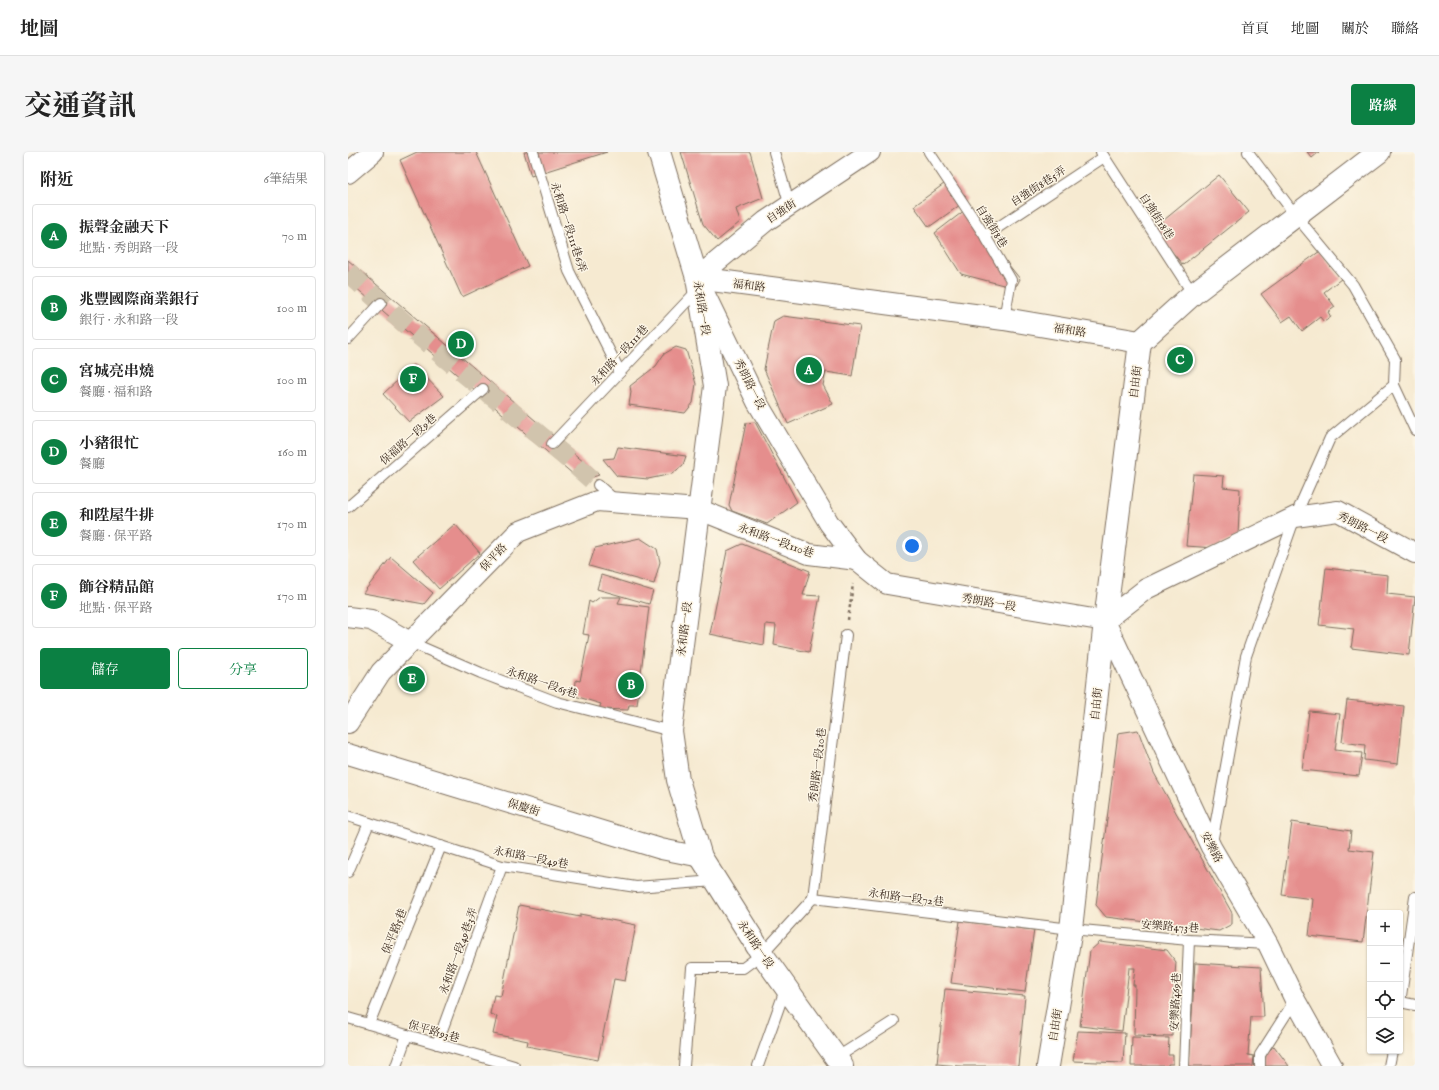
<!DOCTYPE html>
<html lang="zh-TW">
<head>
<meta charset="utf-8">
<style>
	:root { --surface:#fff; --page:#f6f6f6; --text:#222; --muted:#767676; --line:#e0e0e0; --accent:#0b8043 }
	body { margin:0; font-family:"IM FELL English","Noto Serif TC",serif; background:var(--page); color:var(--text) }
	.controls { position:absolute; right:12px; bottom:12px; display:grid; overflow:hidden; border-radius:4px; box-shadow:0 1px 3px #0004 }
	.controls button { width:36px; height:36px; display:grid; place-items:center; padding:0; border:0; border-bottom:1px solid var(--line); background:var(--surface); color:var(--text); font:20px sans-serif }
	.you { position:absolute; left:564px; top:394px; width:14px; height:14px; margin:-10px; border:3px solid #fff; border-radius:50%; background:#1a73e8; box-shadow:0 0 0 6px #1a73e833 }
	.badge { display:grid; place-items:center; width:26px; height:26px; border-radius:50%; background:var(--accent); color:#fff; font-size:13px; font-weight:700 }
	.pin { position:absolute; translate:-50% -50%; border:2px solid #fff; box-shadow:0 1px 4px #0006 }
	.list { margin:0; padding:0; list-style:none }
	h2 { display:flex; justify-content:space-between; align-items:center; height:52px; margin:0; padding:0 16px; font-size:17px }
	h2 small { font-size:13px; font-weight:400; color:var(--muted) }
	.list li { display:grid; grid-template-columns:26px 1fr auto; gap:12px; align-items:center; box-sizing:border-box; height:64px; margin:0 8px 8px; padding:0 8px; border:1px solid var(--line); border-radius:4px }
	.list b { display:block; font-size:15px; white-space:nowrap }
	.list p { margin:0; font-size:13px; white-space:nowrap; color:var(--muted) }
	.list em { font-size:13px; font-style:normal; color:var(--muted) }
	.actions { display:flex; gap:8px; padding:12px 16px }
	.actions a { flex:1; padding:9px 0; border:1px solid var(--accent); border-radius:4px; text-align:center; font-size:14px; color:var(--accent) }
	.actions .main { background:var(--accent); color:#fff }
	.icon { flex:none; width:22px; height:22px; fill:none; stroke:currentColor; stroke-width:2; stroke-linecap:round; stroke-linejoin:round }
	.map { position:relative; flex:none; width:1067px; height:914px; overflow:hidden; border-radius:4px }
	header { display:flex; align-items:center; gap:24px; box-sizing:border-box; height:56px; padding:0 20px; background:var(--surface); border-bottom:1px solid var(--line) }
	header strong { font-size:19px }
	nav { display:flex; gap:22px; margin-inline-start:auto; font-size:14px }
	.intro { display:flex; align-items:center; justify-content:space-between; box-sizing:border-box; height:96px; padding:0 24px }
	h1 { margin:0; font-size:28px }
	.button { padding:10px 18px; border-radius:4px; background:var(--accent); color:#fff; font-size:14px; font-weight:700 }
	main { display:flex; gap:24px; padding:0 24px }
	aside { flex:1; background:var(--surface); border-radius:4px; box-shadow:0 1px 3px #0004 }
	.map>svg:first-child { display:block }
	.building { fill:#e58e8d }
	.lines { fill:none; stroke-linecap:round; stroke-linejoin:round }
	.minor-tunnel { stroke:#d1c4ad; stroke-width:20; stroke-dasharray:20 10; stroke-linecap:butt }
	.service-casing { stroke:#7c6d5d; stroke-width:12 }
	.minor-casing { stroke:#7c6d5d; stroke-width:22 }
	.tertiary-casing { stroke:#7c6d5d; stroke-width:24 }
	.secondary-casing { stroke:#7c6d5d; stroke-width:24 }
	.path { stroke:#7c6d5d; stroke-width:2.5; stroke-dasharray:3 3; stroke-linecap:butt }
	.service { stroke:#fff; stroke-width:10 }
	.minor { stroke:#fff; stroke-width:20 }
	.tertiary { stroke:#fff; stroke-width:22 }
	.secondary { stroke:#fff; stroke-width:22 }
	.labels { text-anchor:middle; stroke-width:3; stroke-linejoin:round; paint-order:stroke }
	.street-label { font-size:11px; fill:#3b2a1e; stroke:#fcf5e5 }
</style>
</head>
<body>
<header>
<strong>地圖</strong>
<nav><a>首頁</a><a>地圖</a><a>關於</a><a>聯絡</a></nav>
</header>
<div class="intro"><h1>交通資訊</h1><a class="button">路線</a></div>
<main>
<aside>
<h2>附近<small>6筆結果</small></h2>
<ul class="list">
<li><span class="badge">A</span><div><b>振聲金融天下</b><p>地點 · 秀朗路一段</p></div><em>70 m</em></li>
<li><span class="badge">B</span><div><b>兆豐國際商業銀行</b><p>銀行 · 永和路一段</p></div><em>100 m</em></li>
<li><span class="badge">C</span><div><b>宮城亮串燒</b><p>餐廳 · 福和路</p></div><em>100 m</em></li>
<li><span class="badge">D</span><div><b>小豬很忙</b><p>餐廳</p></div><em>160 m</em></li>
<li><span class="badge">E</span><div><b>和陞屋牛排</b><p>餐廳 · 保平路</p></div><em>170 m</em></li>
<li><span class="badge">F</span><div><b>飾谷精品館</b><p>地點 · 保平路</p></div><em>170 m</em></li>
</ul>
<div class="actions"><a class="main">儲存</a><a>分享</a></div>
</aside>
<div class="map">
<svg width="1067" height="914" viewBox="0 0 1067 914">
	<rect width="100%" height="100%" fill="#fcf5e5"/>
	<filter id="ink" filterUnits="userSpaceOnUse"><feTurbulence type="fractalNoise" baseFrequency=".025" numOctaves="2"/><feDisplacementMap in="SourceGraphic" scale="8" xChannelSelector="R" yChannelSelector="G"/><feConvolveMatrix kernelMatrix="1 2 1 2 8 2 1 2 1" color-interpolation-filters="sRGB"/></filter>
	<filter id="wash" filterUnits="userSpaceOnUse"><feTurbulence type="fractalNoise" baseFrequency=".012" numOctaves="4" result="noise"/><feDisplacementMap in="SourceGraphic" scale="16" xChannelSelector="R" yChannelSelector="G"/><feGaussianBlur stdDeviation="0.9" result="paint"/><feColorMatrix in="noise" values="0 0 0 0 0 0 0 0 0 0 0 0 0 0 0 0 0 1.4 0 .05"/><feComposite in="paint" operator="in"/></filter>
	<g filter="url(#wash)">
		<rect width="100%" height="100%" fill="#f6ead1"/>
		<g id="blocks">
			<g class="building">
				<polygon points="69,0 128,0 180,114 114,145 52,8"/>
				<polygon points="176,0 259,0 183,24"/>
				<polygon points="333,0 402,0 415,46 388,57 392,70 369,89 355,72"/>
				<polygon points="959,0 971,0 964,6"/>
				<polygon points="871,23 901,60 835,113 805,77"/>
				<polygon points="604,26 619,48 581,75 566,54"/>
				<polygon points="617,58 672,127 669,133 663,135 613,122 587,81"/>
				<polygon points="972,99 993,127 976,140 987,155 980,160 983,165 976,170 972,165 954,179 943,164 934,170 913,142"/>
				<polygon points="0,108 251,323 233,329 0,129"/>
				<polygon points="435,164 512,174 504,224 478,220 475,233 485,252 440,272 416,217 426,169"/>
				<polygon points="328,195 338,198 348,232 345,251 337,261 281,253 283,240 282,234 308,214 316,202"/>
				<polygon points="66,213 96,244 61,270 35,242"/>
				<polygon points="407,270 449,350 419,372 384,359 381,353 398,271"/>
				<polygon points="270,295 338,304 335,313 324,322 300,327 269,324 255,307 266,306"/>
				<polygon points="845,322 876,324 875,335 892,337 890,384 867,396 838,394"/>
				<polygon points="107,372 132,401 91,437 65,408"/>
				<polygon points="292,386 309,397 312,410 306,432 241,414 247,396"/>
				<polygon points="394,392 462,419 455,443 472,444 461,500 426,493 428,473 418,472 416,493 362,482 379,399"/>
				<polygon points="43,405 85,441 76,452 15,441"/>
				<polygon points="978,416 1040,423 1039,442 1067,445 1061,503 1003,496 1006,477 971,473"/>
				<polygon points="253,423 305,439 301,452 249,437"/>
				<polygon points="252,445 273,445 270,451 301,455 289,553 281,553 280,558 251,557 253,552 227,544 228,528 232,529 241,483 235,482 241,449 244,451"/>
				<polygon points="999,548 1056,554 1050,612 1016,608 1017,593 994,590"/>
				<polygon points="961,559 992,562 987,598 1014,601 1011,624 954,618"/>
				<polygon points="790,578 806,621 884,761 884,772 871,779 758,765 748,753 770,581"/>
				<polygon points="944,670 1003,679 1001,697 1026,700 1015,790 961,784 965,747 934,743"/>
				<polygon points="171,753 232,765 232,762 288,773 277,829 266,827 250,908 179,894 180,889 145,882 149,864 142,862 146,843 153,844"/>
				<polygon points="612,769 686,778 677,840 603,831"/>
				<polygon points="752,790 819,798 828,810 825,849 827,849 827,864 824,864 824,884 786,883 787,833 785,833 787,816 781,816 774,879 732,874 742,799"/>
				<polygon points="847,811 913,815 916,865 903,865 900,903 906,904 905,914 841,914"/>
				<polygon points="597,837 677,844 670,914 611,914 589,912"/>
				<polygon points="730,879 777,881 775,911 725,909"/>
				<polygon points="784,885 821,886 820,903 825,903 825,912 820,912 820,914 783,914"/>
				<polygon points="926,894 941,914 917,914 918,902"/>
			</g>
		</g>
	</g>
	<g filter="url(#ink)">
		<use href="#blocks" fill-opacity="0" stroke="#7c6d5d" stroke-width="1"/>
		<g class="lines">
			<path class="minor-tunnel" d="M 0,120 C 79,196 168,260 250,333"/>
			<g class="service-casing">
				<g id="service">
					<polyline points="185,0 221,119 272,220"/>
					<polyline points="426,0 442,54"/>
					<polyline points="581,0 637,84 663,128 656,167"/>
					<polyline points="753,0 845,142"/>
					<polyline points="637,84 756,5"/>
					<polyline points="0,187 33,151"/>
					<polyline points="1046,233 1067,278"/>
					<polyline points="204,292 345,143 347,134"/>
					<polyline points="250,333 268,349"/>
					<polyline points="0,355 135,237"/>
					<polyline points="62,490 133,521 209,550 323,579"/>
					<polyline points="0,664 154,714 288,735 367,729"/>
					<polyline points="864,691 898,504 947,365 982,286 1046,233 1047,207 1005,133 948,64 900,0"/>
					<polyline points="0,720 21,671"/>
					<polyline points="465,746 723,777 841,788 920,792"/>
					<polyline points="465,746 498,483"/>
					<polyline points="1052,850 1067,853"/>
					<polyline points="1052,851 1067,745"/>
					<polyline points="0,866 166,914"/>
					<polyline points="21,872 93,694"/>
					<polyline points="89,892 154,714"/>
					<polyline points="488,906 546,869"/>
					<polyline points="48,914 59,883"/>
					<polyline points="336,914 344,816 395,816 414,802 465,746"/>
					<polyline points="410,914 438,835"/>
					<polyline points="836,914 841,788"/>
					<polyline points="912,914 912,903 947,848"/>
					<polyline points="1041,914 1044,899"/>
				</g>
			</g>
			<g class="minor-casing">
				<g id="minor">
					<polyline points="522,0 418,69 349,126 409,250 481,371 509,408 539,432 757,469 798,437 947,365 990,359 1067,401"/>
					<polyline points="0,21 25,0"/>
					<polyline points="0,465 23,468 62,490"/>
					<polyline points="757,469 863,695 920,792 947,848 984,914"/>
					<polyline points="0,571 33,520 170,380 249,349 350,357 461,402 509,408"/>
					<polyline points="0,602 313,697 353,705"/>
				</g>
			</g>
			<g class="tertiary-casing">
				<g id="tertiary">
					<polyline points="349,126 656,167 792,190"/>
					<polyline points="792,190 845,142 1031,0"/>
					<polyline points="700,914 723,777 757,469 792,190"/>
				</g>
			</g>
			<g class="secondary-casing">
				<polyline id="secondary" points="311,0 349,126 367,234 323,579 330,628 353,705 414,802 494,914"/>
			</g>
			<polyline class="path" points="500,468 505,432"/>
			<use href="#service" class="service"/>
			<use href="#minor" class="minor"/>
			<use href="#tertiary" class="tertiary"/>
			<use href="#secondary" class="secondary"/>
		</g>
	</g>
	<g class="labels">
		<g class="street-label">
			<text transform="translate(690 34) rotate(-33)" y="4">自強街8巷5弄</text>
			<text transform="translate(433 59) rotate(-34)" y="4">自強街</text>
			<text transform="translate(809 64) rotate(57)" y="4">自強街18巷</text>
			<text transform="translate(644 74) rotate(58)" y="4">自強街8巷</text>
			<text transform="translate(221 75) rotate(72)" y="4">永和路一段111巷6弄</text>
			<text transform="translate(401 133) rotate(7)" y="4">福和路</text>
			<text transform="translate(354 156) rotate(81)" y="4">永和路一段</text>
			<text transform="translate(722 178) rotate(9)" y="4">福和路</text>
			<text transform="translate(271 203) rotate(-47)" y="4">永和路一段111巷</text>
			<text transform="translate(787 230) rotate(-83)" y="4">自由街</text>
			<text transform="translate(402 232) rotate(63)" y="4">秀朗路一段</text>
			<text transform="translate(60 287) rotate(-41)" y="4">保福路一段9巷</text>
			<text transform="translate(1015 375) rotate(27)" y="4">秀朗路一段</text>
			<text transform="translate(428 388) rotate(20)" y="4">永和路一段110巷</text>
			<text transform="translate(145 405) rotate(-46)" y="4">保平路</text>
			<text transform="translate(641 450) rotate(10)" y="4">秀朗路一段</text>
			<text transform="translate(336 477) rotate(-83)" y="4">永和路一段</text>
			<text transform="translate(194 530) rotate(19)" y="4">永和路一段65巷</text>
			<text transform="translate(748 552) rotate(-84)" y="4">自由街</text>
			<text transform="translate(469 613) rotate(-83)" y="4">秀朗路一段10巷</text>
			<text transform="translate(176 655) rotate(17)" y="4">保慶街</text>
			<text transform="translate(864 695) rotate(62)" y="4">安樂路</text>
			<text transform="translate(183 705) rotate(11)" y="4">永和路一段49巷</text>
			<text transform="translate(558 745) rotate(7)" y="4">永和路一段72巷</text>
			<text transform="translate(822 774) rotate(4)" y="4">安樂路473巷</text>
			<text transform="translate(46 779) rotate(-68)" y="4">保平路5巷</text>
			<text transform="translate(408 792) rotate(56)" y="4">永和路一段</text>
			<text transform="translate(110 799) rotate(-70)" y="4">永和路一段49巷3弄</text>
			<text transform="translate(827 850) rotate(-88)" y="4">安樂路469巷</text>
			<text transform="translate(707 873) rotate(-81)" y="4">自由街</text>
			<text transform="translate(86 879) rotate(16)" y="4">保平路93巷</text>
		</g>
	</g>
</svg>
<div class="controls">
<button>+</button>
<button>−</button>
<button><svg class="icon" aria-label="locate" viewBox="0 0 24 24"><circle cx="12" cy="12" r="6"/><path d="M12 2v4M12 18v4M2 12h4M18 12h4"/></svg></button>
<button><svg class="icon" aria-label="layers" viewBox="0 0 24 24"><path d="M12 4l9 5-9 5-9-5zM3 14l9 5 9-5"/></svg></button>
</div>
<div class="you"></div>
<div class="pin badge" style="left:461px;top:218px">A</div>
<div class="pin badge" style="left:283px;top:533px">B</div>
<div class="pin badge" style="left:832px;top:208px">C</div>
<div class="pin badge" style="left:113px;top:192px">D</div>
<div class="pin badge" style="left:64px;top:527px">E</div>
<div class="pin badge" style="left:65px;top:227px">F</div>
</div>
</main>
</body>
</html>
